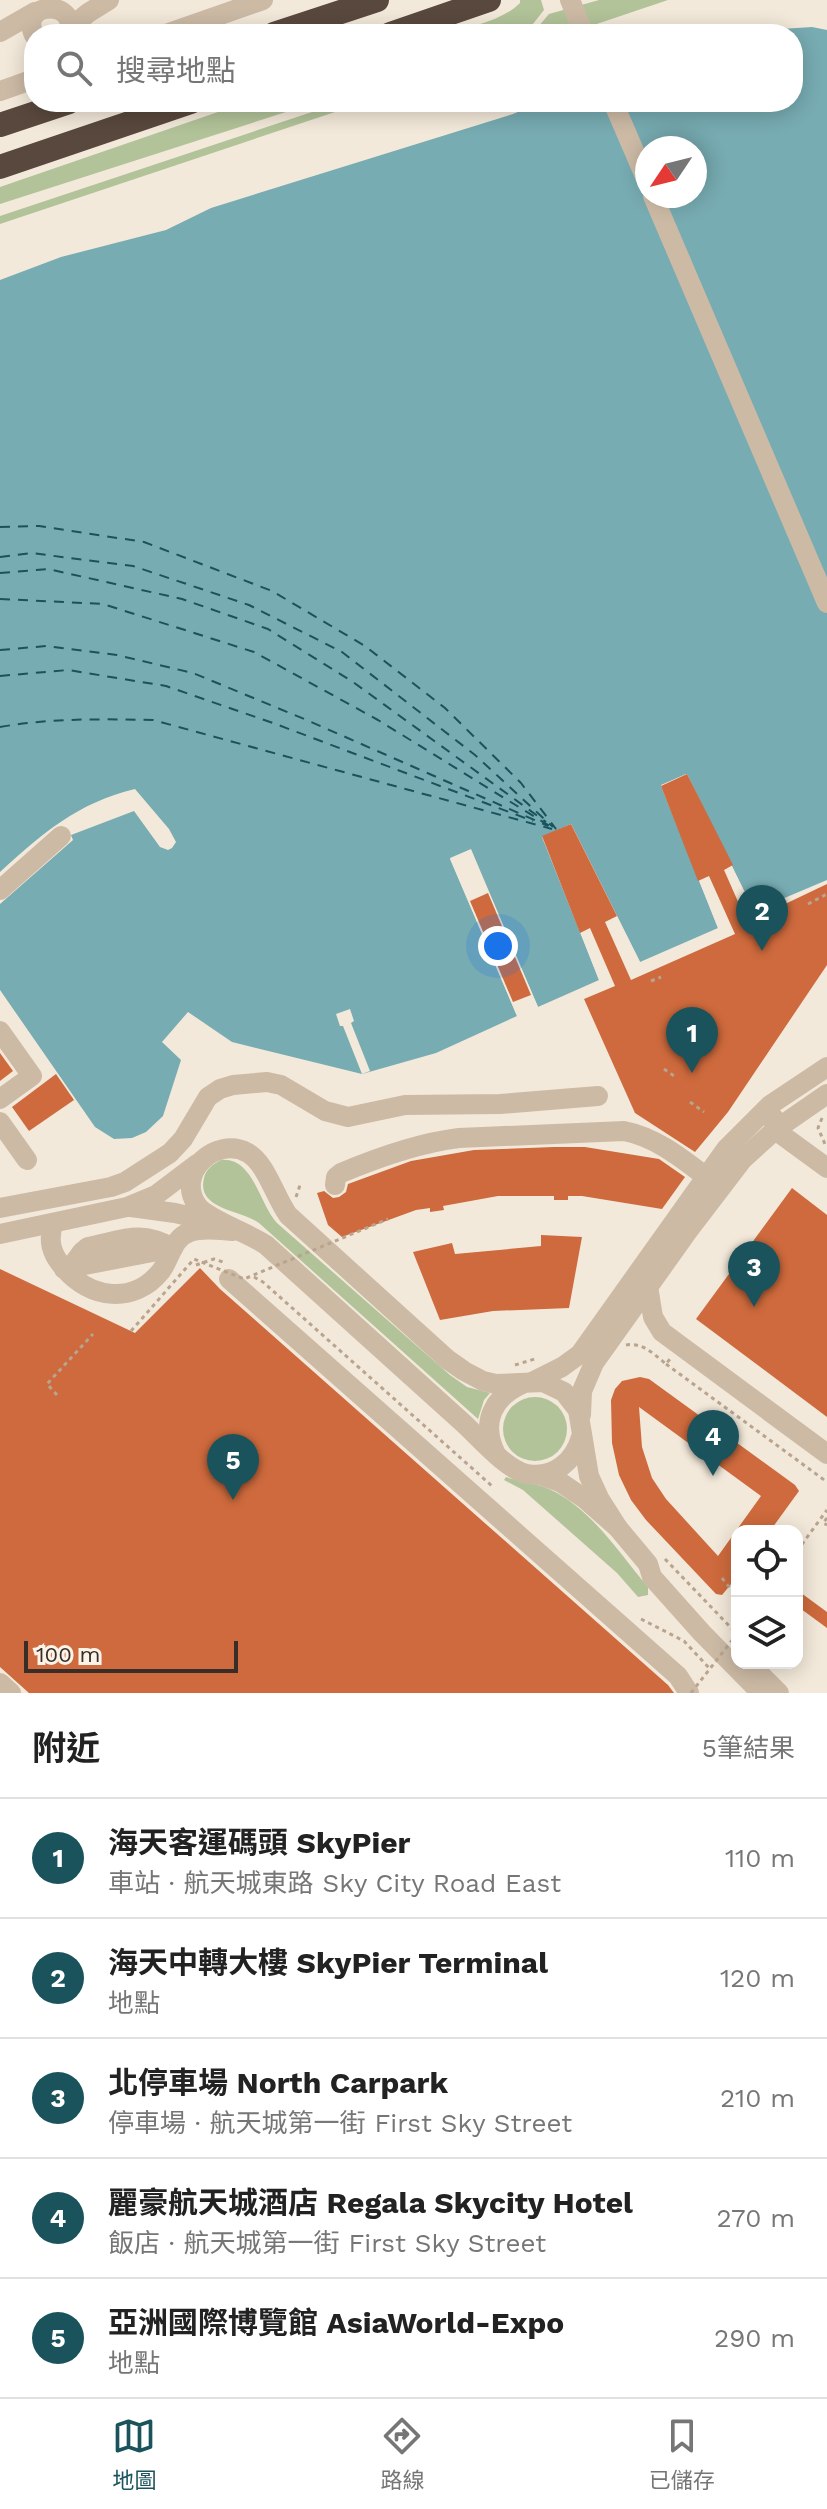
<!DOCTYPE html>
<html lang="zh-TW">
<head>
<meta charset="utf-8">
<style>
	:root { --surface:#fff; --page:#f6f6f6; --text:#222; --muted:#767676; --line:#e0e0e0; --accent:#1a535c }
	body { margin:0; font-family:"Work Sans","Noto Sans TC",sans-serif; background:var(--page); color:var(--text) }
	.controls { position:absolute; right:24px; bottom:24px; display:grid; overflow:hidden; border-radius:16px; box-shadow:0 4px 20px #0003 }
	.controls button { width:72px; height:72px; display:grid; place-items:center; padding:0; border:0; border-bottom:2px solid var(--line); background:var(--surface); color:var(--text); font:40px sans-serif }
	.compass { position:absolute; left:635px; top:136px; width:72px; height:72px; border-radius:50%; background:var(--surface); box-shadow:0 4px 20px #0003; rotate:235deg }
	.scale { position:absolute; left:24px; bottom:20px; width:214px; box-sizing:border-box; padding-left:8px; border:4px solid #382d27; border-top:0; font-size:22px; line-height:28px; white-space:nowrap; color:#382d27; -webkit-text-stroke:6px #fbf3e7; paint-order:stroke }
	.you { position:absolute; left:498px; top:946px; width:28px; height:28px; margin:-20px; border:6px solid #fff; border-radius:50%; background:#1a73e8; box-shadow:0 0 0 12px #1a73e833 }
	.badge { display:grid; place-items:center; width:52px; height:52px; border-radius:50%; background:var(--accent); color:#fff; font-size:26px; font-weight:700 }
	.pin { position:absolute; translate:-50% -66px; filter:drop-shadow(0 2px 4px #0008) }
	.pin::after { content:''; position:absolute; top:42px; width:28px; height:24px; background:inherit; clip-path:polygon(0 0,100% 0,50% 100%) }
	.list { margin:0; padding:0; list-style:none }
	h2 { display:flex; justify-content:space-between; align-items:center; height:104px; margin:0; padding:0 32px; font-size:34px }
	h2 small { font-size:26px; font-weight:400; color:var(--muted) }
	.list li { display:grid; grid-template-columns:52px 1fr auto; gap:24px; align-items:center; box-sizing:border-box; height:120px; padding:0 32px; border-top:2px solid var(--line) }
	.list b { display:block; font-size:30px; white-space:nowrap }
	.list p { margin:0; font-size:26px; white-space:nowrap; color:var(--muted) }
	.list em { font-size:26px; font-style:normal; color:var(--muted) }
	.icon { flex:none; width:44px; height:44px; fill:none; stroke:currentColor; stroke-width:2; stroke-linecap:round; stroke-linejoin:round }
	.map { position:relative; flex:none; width:827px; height:1693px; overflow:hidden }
	.search { position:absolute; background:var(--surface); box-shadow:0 4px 20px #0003; left:24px; right:24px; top:24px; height:88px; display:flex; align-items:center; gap:20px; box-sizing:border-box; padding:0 28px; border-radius:32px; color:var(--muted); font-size:30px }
	.sheet { height:704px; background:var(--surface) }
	nav { display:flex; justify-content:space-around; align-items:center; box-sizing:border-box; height:112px; border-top:2px solid var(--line); background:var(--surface); font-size:22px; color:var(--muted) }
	nav a { display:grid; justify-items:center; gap:4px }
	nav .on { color:var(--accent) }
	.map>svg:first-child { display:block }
	.green { fill:#b2c399 }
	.water { fill:#77acb2; fill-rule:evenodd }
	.pier { fill:#f3e9da }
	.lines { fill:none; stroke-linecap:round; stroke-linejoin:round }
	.ferry { stroke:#1a535c; stroke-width:2; stroke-dasharray:10 8; stroke-linecap:butt }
	.building { fill:#ce6a3d; fill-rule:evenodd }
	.path { stroke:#b8a48f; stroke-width:3; stroke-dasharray:4 4; stroke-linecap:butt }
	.minor { stroke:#ccbaa5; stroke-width:20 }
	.highway { stroke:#59483d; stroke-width:24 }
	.path-bridge { stroke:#b8a48f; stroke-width:3; stroke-dasharray:4 4; stroke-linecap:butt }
</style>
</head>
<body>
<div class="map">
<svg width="827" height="1693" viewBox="0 0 827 1693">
	<rect width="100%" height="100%" fill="#f3e9da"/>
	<g class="green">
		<path d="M 520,0 L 541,0 L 544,10 L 525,34 L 446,34 C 470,26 502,21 520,3 Z"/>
		<polygon points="599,0 668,0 567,34 532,34 549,14"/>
		<polygon points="247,102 317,102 0,204 0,187"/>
		<polygon points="342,102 365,102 0,224 0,216"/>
		<path d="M 221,1160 C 253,1157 259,1203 277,1223 L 450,1375 L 467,1387 L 490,1393 L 484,1400 L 478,1419 L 259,1223 C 241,1210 196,1210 204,1178 C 206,1169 213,1164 221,1160 Z"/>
		<circle cx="535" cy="1429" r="32"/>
		<path d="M 506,1477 C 520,1482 536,1483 549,1489 C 591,1508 619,1553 648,1587 L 648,1595 L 638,1597 L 617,1573 L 523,1490 L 504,1480 Z"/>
	</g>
	<path class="water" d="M 812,27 L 827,30 L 827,880 L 754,911 L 686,774 L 661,785 L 718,928 L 640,962 L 571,824 L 543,837 L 599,980 L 538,1007 L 470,850 L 450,859 L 517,1016 L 436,1053 L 362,1074 L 232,1042 L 188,1012 L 162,1042 L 181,1060 L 163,1116 L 146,1132 L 132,1138 L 114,1139 L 95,1127 L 0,990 L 0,904 L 73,840 L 71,835 L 134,811 L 160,847 L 168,850 L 172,848 L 176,842 L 169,829 L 135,789 C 77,803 43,833 0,872 L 0,280 L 61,257 L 166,230 L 211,208 L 513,114 L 541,102 L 793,102 L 793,34 L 740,34 L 751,31 ZM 647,148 L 695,148 L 695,196 L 647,196 Z"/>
	<g class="pier">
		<polygon points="687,774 754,911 751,913 685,779 666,788 721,926 718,928 661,786"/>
		<polygon points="571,824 640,962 636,964 569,829 548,839 603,978 599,980 542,837"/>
		<polygon points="471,849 538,1007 534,1009 469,855 455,860 521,1015 517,1016 450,858"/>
		<polygon points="350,1009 354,1021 351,1023 370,1071 362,1074 343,1026 340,1026 336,1014"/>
	</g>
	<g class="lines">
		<g class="ferry">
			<polyline points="0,527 39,526 144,542 272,591 365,646 445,708 521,783 556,829"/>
			<polyline points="0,557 31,553 133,566 249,605 342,652 475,755 553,827"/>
			<polyline points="0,573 48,569 182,599 268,629 353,682 546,822"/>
			<polyline points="0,599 103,604 254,652 378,720 556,830"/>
			<polyline points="0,650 46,646 117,655 193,673 309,721 548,826"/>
			<polyline points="0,676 68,670 166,686 273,723 533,821"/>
			<path d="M 0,727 C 51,718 101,719 153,720 L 552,829"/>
		</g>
	</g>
	<g class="building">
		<polygon points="687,774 733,865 724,870 747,922 827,884 827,965 728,1112 695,1152 635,1113 584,999 615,986 590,928 580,933 542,836 571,824 617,916 605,922 631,980 735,934 709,876 698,881 661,786"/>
		<polygon points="488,893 531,995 513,1002 470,901"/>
		<polygon points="0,1053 13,1071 0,1081"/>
		<polygon points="56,1074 74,1100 29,1131 12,1107"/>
		<polygon points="554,1147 585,1147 659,1159 685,1177 662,1209 582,1196 568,1196 568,1200 554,1200 554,1196 498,1196 443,1206 444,1210 430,1212 430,1208 416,1210 342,1237 328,1225 317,1193 324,1191 333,1198 339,1197 346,1192 348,1184 411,1161 474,1150"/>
		<polygon points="792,1188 827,1215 827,1417 696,1319"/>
		<polygon points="541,1235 582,1237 569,1308 493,1311 440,1320 413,1252 452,1243 455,1254 541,1246"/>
		<polygon points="200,1268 220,1289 668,1685 674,1693 29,1693 0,1667 0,1269 135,1333"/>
		<path d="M 640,1377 L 649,1379 L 795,1485 L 799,1491 L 770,1531 L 737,1531 L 737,1577 L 722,1595 L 716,1594 L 646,1520 L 631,1500 L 619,1475 L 612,1443 L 611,1400 L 615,1389 L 622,1381 ZM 639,1407 L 761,1496 L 718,1556 L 666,1499 L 652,1478 L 642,1447 Z"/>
		<polygon points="797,1590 827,1612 827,1628 797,1606"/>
	</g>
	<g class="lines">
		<g class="path">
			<polyline points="808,904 827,894"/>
			<polyline points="767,925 777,920"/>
			<polyline points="651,981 661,977"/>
			<polyline points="664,1069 674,1076"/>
			<polyline points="690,1102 704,1112"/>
			<polyline points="822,1118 818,1128 825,1144"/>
			<polyline points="296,1197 300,1185"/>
			<polyline points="196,1265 214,1259 226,1263"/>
			<polyline points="254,1277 263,1282 492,1486"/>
			<path d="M 626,1345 C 642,1342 654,1354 666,1364 L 670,1359"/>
			<polyline points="666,1364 827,1482"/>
			<polyline points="515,1365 538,1358"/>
			<polyline points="57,1395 47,1384 93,1334"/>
			<polyline points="827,1518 823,1523 827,1525"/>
			<polyline points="797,1551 827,1510"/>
			<polyline points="665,1559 737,1634"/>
			<polyline points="722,1578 737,1597"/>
			<polyline points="641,1619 684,1641 711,1670"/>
		</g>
		<g class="minor">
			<polyline points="570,0 584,34"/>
			<polyline points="0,32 35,12"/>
			<polyline points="77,33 70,28 88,13 109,0"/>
			<polyline points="166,34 263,0"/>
			<path d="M 34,35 C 18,0 81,0 68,34"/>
			<polyline points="0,91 34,79"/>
			<polyline points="613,102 647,181"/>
			<polyline points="653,196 827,603"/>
			<polyline points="0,890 61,836"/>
			<polyline points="0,1031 32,1076 0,1099"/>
			<polyline points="773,1117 775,1130 827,1168"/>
			<polyline points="0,1122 27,1160"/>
			<path d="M 335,1185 L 336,1177 L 341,1173 C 379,1157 418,1143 459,1138 L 624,1131 C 655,1137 680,1157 705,1176"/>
			<polyline points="131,1207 175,1213 214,1222"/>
			<polyline points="0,1208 111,1187 125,1182 170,1153 183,1139 208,1097 220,1089 233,1085 267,1082 281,1085 325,1111 348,1117 405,1105 500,1104 598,1096"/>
			<path d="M 53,1223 C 48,1241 51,1254 64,1268 C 90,1299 134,1305 161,1271 C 171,1258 172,1238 190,1232 C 203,1227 219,1230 233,1231"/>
			<polyline points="0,1234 127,1207 156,1195 197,1164"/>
			<path d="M 71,1267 L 82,1252 L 88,1247 C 123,1240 140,1229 173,1248"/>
			<polyline points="64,1269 173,1248"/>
			<polyline points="229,1279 678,1676 689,1693"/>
			<polyline points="648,1286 653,1317 662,1332 827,1454"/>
			<polyline points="532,1382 562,1367 580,1354 726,1149 770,1105 827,1067"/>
			<polyline points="581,1415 582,1391 594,1363 688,1231 743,1159 775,1130 827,1094"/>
			<path d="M 581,1437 C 574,1461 554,1479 527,1474 C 506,1470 478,1436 461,1421 C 396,1362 331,1304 266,1245 C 249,1233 206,1219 197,1205 C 175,1173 216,1135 248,1153 C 266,1163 275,1197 288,1215 L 447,1359 L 464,1371 L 483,1381 L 496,1384 L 543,1382 L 564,1392 L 578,1410 L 589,1476 L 599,1498 L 618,1528"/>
			<path d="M 495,1452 C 481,1422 493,1397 522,1384"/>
			<polyline points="540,1475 560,1482 585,1499 618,1528 648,1564 652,1577 702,1633 761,1693"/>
			<polyline points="755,1669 779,1693"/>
			<polyline points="0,1683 11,1693"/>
		</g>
		<g class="highway">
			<polyline points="274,34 377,0"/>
			<polyline points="390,34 489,0"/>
			<polyline points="0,125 69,102"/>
			<polyline points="0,167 191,102"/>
		</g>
		<g class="path-bridge">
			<polyline points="131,1331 194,1259 244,1279 388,1219"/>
			<polyline points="691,1693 737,1634"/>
		</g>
	</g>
</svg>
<div class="controls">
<button><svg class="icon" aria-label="locate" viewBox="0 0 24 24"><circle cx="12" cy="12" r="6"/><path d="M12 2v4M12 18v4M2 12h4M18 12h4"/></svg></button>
<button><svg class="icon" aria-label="layers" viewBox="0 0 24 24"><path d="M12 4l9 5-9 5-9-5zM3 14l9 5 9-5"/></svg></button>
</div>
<svg class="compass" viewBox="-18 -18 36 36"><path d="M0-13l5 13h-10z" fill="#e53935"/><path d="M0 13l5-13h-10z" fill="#767676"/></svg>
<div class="scale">100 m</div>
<div class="you"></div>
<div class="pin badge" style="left:692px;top:1073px">1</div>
<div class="pin badge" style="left:762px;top:951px">2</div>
<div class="pin badge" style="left:754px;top:1307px">3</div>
<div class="pin badge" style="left:713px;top:1476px">4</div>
<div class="pin badge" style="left:233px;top:1500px">5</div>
<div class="search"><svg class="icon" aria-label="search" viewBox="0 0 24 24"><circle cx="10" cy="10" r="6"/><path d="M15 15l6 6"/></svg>搜尋地點</div>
</div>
<section class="sheet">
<h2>附近<small>5筆結果</small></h2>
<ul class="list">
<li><span class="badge">1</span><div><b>海天客運碼頭 SkyPier</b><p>車站 · 航天城東路 Sky City Road East</p></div><em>110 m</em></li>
<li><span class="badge">2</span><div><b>海天中轉大樓 SkyPier Terminal</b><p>地點</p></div><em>120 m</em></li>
<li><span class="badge">3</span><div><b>北停車場 North Carpark</b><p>停車場 · 航天城第一街 First Sky Street</p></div><em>210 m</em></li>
<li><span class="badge">4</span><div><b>麗豪航天城酒店 Regala Skycity Hotel</b><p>飯店 · 航天城第一街 First Sky Street</p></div><em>270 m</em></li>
<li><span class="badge">5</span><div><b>亞洲國際博覽館 AsiaWorld-Expo</b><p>地點</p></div><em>290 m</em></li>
</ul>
</section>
<nav>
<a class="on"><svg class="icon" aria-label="map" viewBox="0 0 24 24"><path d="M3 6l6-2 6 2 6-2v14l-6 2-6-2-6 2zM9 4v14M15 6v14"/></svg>地圖</a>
<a><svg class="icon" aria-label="directions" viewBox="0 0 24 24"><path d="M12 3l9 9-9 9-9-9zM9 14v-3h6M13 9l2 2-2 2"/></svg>路線</a>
<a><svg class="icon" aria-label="saved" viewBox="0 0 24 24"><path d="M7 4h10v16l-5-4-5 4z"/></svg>已儲存</a>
</nav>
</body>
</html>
